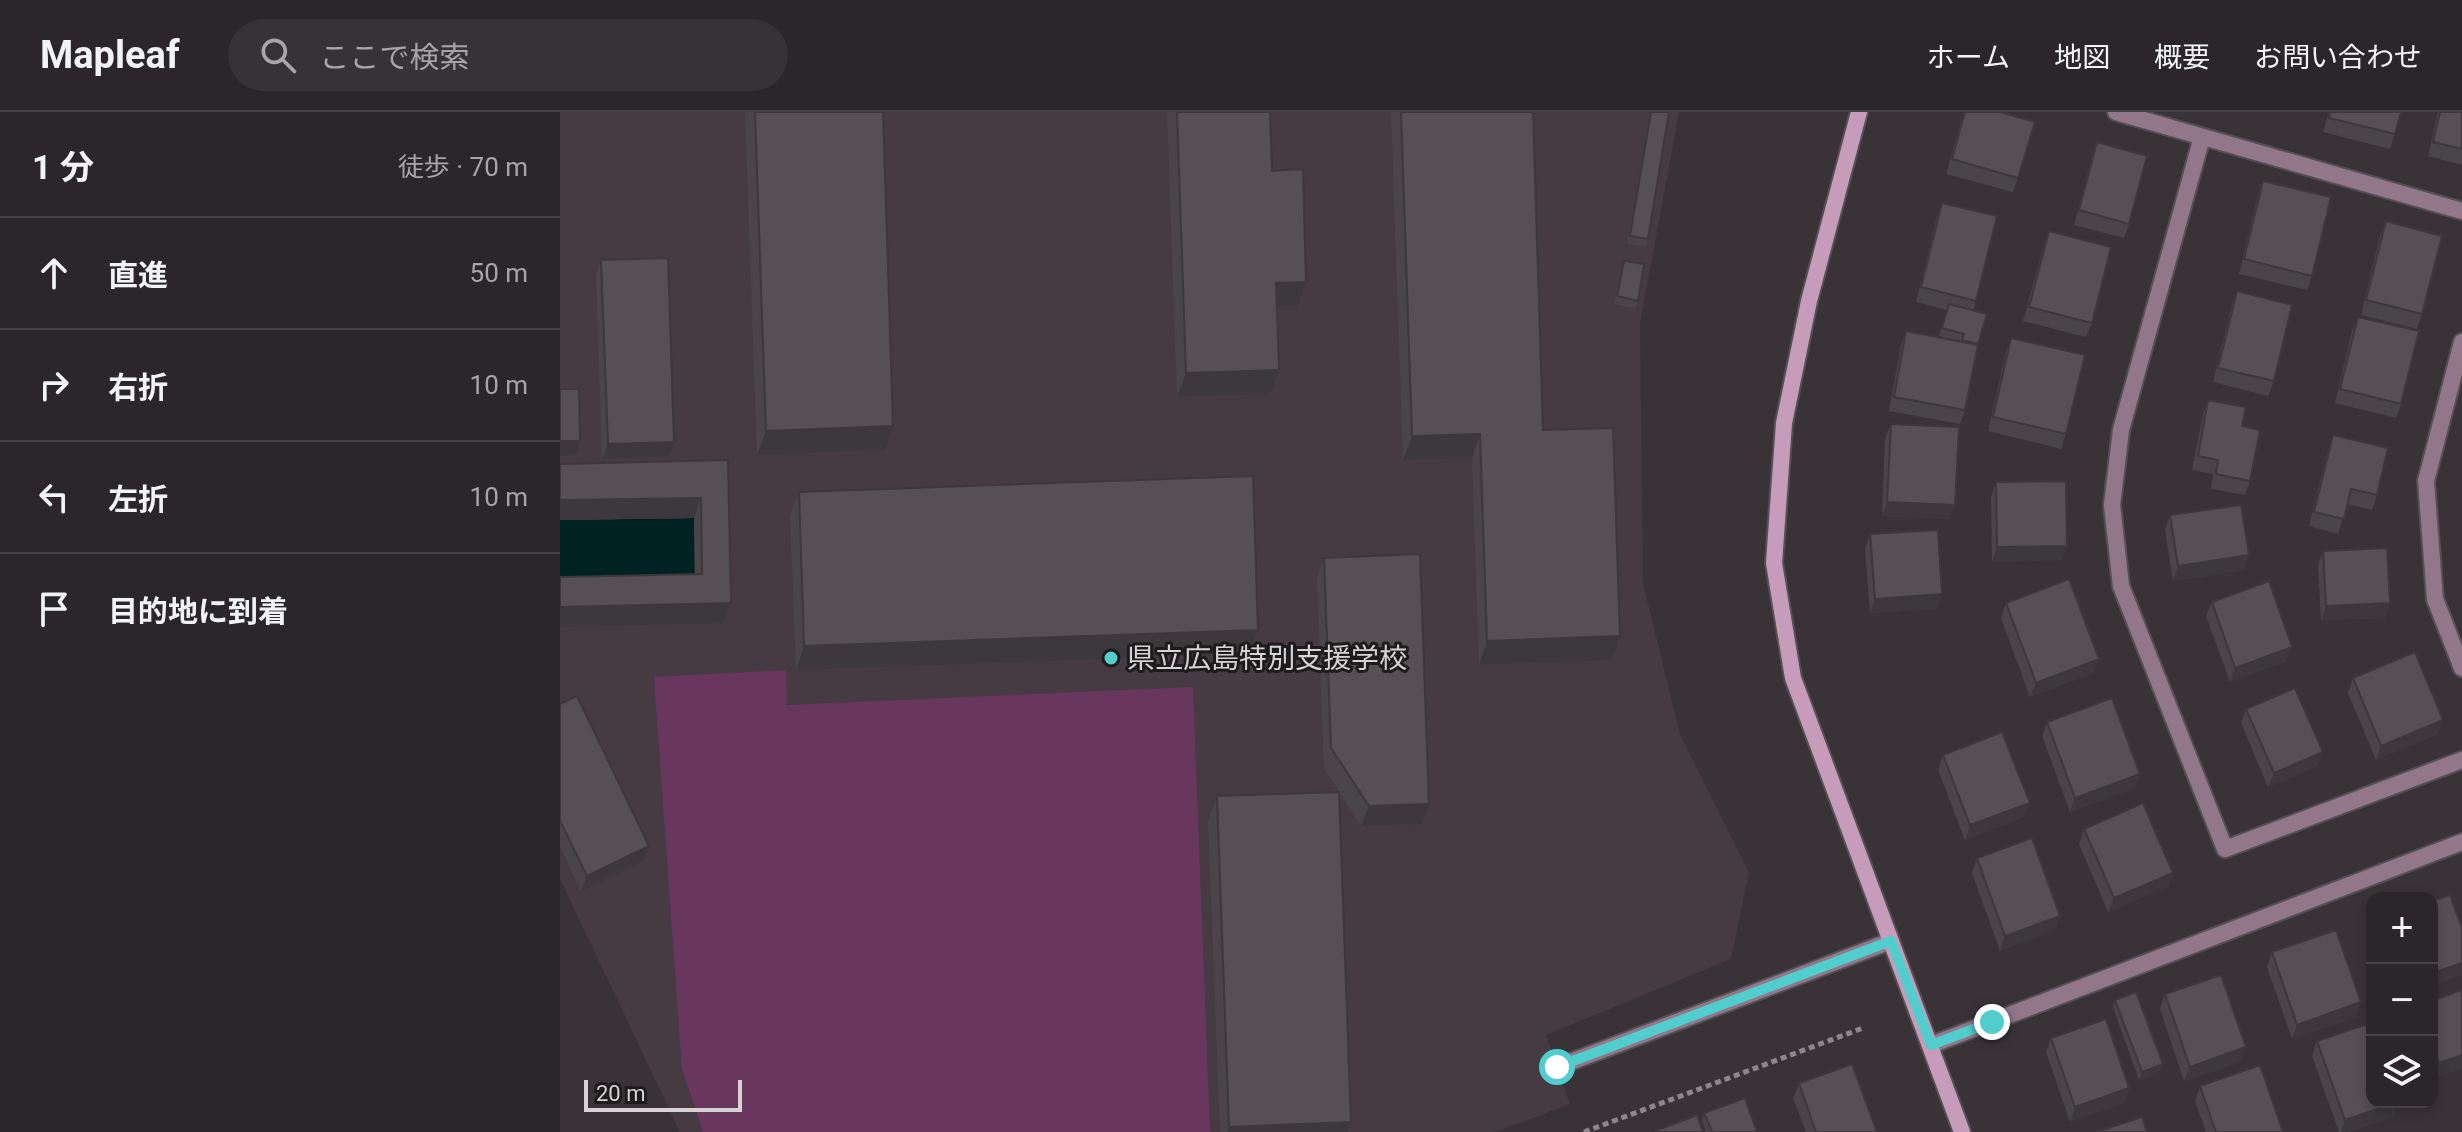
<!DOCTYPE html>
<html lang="ja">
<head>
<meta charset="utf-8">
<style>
	:root { --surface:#2b2629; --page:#373235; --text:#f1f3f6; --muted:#a6a5a8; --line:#474346 }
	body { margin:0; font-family:Roboto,"Noto Sans JP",sans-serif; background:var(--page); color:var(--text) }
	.controls { position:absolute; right:24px; bottom:24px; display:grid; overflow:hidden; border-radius:16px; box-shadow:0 4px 12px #0003 }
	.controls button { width:72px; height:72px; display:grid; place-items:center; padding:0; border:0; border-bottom:2px solid var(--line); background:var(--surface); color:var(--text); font:40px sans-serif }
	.scale { position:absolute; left:24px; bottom:20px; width:158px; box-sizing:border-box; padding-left:8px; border:4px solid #d7d3d5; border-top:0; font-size:22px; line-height:28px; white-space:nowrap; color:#d7d3d5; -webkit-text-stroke:6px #1e1b1d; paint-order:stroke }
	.stop { position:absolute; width:24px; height:24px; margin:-18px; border:6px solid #52cdce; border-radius:50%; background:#fff }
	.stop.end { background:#52cdce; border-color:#fff; box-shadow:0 2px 8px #0008 }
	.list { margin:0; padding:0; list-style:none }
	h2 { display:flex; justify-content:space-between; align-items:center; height:104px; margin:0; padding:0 32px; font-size:34px }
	h2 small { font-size:26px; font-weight:400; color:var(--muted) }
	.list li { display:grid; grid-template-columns:52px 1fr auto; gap:24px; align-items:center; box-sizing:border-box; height:112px; padding:0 32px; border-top:2px solid var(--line) }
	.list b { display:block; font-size:30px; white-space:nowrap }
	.list em { font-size:26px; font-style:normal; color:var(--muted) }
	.icon { flex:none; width:44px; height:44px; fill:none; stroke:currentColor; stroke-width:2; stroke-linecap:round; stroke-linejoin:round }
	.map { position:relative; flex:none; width:1902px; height:1020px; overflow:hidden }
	header { display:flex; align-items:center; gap:48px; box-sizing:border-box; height:112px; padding:0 40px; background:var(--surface); border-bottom:2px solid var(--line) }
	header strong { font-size:38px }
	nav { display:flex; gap:44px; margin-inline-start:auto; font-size:28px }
	.search { width:560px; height:72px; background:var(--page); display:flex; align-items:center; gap:20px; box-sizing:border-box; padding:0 28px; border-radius:44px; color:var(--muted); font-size:30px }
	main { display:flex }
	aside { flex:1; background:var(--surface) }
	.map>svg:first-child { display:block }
	.built { fill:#463a43 }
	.green { fill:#69375d }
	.water { fill:#022 }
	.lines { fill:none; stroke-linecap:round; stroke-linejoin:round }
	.street-casing { stroke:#555053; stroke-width:20 }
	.secondary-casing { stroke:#555053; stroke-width:20 }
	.path { stroke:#8c878a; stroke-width:5; stroke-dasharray:6 4; stroke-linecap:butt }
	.street { stroke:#92778b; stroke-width:16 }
	.secondary { stroke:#c79cbb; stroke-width:16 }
	.wall { fill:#4a4548 }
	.shaded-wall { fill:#3c383b }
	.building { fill:#565054; stroke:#3c383b; stroke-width:2 }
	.route { stroke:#52cdce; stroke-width:10 }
	.poi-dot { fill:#52cdce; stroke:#1e1b1d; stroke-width:3 }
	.labels { text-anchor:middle; stroke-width:6; stroke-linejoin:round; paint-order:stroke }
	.poi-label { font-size:28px; fill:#d7d3d5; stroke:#1e1b1d; text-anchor:start }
</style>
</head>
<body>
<header>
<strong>Mapleaf</strong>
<div class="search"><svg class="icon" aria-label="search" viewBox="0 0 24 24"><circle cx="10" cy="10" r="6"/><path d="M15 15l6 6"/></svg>ここで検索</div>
<nav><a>ホーム</a><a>地図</a><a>概要</a><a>お問い合わせ</a></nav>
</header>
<main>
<aside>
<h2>1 分<small>徒歩 · 70 m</small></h2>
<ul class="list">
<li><svg class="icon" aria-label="ahead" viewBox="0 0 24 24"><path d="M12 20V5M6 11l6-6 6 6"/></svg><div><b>直進</b></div><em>50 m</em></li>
<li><svg class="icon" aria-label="right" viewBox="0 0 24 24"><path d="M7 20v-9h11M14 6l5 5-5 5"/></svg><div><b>右折</b></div><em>10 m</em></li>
<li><svg class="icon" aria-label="left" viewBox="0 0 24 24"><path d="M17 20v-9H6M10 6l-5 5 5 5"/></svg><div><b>左折</b></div><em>10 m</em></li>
<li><svg class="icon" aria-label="arrive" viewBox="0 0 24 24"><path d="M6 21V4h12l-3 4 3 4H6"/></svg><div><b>目的地に到着</b></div></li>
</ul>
</aside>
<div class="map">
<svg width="1902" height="1020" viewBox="0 0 1902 1020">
	<rect width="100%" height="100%" fill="#393337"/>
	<polygon class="built" points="0,0 1119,0 1080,212 1083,471 1120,622 1189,760 1171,847 986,923 1010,992 935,1020 120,1020 0,767"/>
	<polygon class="green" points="226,558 227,593 633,575 650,1020 143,1020 122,957 94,565"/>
	<polygon class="water" points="134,406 135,482 0,484 0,408"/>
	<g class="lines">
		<g class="street-casing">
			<g id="street">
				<polyline points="1556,0 1902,99"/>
				<polyline points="1642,25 1561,318 1552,393 1561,474 1665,737 1902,648"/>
				<polyline points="1902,230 1866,369 1875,487 1902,556"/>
				<polyline points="1371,933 1902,730"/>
				<polyline points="997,955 1331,829"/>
			</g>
		</g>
		<g class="secondary-casing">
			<polyline id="secondary" points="1299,0 1249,189 1224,311 1214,451 1233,566 1402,1020"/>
		</g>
		<polyline class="path" points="1024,1020 1303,916"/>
		<use href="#street" class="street"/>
		<use href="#secondary" class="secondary"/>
	</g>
	<g class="wall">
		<polygon points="185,0 323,0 325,338 197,343"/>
		<polygon points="607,0 710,0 712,59 738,194 717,195 710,282 617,285"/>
		<polygon points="831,0 973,0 983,318 1060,524 1052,548 919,553 912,346 843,348"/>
		<polygon points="1091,0 1088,127 1086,135 1067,132"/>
		<polygon points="1404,0 1440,0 1458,66 1453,80 1386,62"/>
		<polygon points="1769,0 1841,0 1830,37 1763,20"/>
		<polygon points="1878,0 1902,0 1902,53 1868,44"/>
		<polygon points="1537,30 1569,112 1564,126 1514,113 1532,45"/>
		<polygon points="1703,69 1752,164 1747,178 1679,162 1698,83"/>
		<polygon points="1382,91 1416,189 1413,199 1418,233 1405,298 1400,312 1329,299 1341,233 1346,219 1398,229 1379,224 1387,198 1356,190 1377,105"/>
		<polygon points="1826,109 1862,202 1857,217 1801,203 1820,124"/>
		<polygon points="1489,119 1532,211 1526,225 1463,209 1484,133"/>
		<polygon points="41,148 109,344 42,347 36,163"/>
		<polygon points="1064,149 1078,189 1075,196 1054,192 1061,156"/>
		<polygon points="1677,179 1714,269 1708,284 1653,270 1672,193"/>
		<polygon points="1798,205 1841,292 1836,306 1775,291 1792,219"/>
		<polygon points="1451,226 1506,322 1501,337 1428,319 1446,240"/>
		<polygon points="1648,288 1682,314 1690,369 1685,383 1651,377 1653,362 1632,358 1643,302"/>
		<polygon points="1331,312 1395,393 1390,407 1322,404 1325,327"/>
		<polygon points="1773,323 1817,383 1812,398 1787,392 1778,422 1749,414 1768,338"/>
		<polygon points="168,348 171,491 164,511 135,463 134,406 0,408"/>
		<polygon points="1436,370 1507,434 1502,448 1432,450 1431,385"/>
		<polygon points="239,380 698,518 689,542 236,558 230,404"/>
		<polygon points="1610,403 1684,458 1613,469 1605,418"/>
		<polygon points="1310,422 1377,497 1310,501 1305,437"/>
		<polygon points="1763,439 1830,491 1825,506 1761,508 1758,453"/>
		<polygon points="764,446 862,712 801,714 764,656 757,466"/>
		<polygon points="1652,490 1727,549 1670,570 1646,504"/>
		<polygon points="1446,491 1539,547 1533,561 1470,585 1441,506"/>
		<polygon points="1793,566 1878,622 1816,648 1788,581"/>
		<polygon points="0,592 89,734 83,749 21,779 0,734"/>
		<polygon points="1686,597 1763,640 1757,654 1708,675 1681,611"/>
		<polygon points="1487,610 1580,662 1575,676 1510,700 1482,624"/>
		<polygon points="1383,643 1464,705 1405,728 1378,658"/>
		<polygon points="657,684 787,1020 660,1020 648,708"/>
		<polygon points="1524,717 1613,761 1608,775 1548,800 1519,732"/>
		<polygon points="1417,746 1500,804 1495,818 1440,839 1412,761"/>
		<polygon points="1712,840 1796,905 1732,927 1707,855"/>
		<polygon points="1902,878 1902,956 1874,966 1872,961 1872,889"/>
		<polygon points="1605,882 1686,935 1680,950 1624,969 1600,897"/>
		<polygon points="1555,888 1603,952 1600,960 1579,968 1553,895"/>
		<polygon points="1491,926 1569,976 1564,991 1510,1010 1486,940"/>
		<polygon points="1757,929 1833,1005 1788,1020 1779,1020 1752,944"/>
		<polygon points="1239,971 1317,1020 1246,1020 1233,986"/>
		<polygon points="1640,974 1723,1020 1646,1020 1635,989"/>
		<polygon points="1144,1001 1197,1020 1146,1020 1142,1008"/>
	</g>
	<g class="shaded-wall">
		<polygon points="746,170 738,194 708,195 716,171"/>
		<polygon points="719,258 710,282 617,285 626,261"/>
		<polygon points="333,314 325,338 197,343 206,319"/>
		<polygon points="920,322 912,346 843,348 852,324"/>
		<polygon points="0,329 20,329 15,343 0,344"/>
		<polygon points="114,330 109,344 42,347 48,332"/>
		<polygon points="141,386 134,406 0,408 0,388"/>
		<polygon points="1327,390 1395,393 1390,407 1322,404"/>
		<polygon points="1507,434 1502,448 1432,450 1437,435"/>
		<polygon points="1689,443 1684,458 1613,469 1618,454"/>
		<polygon points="1382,482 1377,497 1310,501 1315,487"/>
		<polygon points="171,491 164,511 0,515 0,495"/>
		<polygon points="1830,491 1825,506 1761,508 1766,494"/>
		<polygon points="698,518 689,542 236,558 244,534"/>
		<polygon points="1060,524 1052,548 919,553 927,529"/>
		<polygon points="1732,535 1727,549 1670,570 1675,556"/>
		<polygon points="1539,547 1533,561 1470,585 1476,571"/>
		<polygon points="1883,608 1878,622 1816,648 1821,634"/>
		<polygon points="1763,640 1757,654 1708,675 1714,661"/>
		<polygon points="1580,662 1575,676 1510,700 1515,686"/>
		<polygon points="1470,691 1464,705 1405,728 1410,713"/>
		<polygon points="869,692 862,712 801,714 809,694"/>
		<polygon points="89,734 83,749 21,779 27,764"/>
		<polygon points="1613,761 1608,775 1548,800 1554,786"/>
		<polygon points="1500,804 1495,818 1440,839 1445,824"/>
		<polygon points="1902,851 1902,863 1872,874 1872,861"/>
		<polygon points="1801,890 1796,905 1732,927 1737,913"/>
		<polygon points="1686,935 1680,950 1624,969 1630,955"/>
		<polygon points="1902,943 1902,956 1874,966 1879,951"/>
		<polygon points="1603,952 1600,960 1579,968 1582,960"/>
		<polygon points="1569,976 1564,991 1510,1010 1515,995"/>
		<polygon points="1838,990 1833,1005 1788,1020 1781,1020 1785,1008"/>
		<polygon points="791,1010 787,1020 667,1020 669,1015"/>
	</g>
	<g class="building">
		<polygon points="195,0 323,0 333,314 206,319"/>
		<polygon points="617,0 710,0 712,59 743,57 746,170 716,171 719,258 626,261"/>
		<polygon points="841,0 973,0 983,318 1053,316 1060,524 927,529 920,322 852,324"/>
		<polygon points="1091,0 1109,0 1088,127 1070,124"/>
		<polygon points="1405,0 1440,0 1475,10 1458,66 1392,47"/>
		<polygon points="1770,0 1841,0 1835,22 1769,6"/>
		<polygon points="1880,0 1902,0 1902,37 1873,30"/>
		<polygon points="1537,30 1587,44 1569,112 1519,98"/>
		<polygon points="1703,69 1771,85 1752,164 1684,147"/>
		<polygon points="1382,91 1437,104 1416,189 1361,175"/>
		<polygon points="1826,109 1882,124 1862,202 1806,188"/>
		<polygon points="1489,119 1551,135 1532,211 1469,195"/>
		<polygon points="108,146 114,330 48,332 41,148"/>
		<polygon points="1064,149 1084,152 1078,189 1057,184"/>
		<polygon points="1677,179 1732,193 1714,269 1658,256"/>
		<polygon points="1389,192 1427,202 1418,232 1402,228 1404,222 1382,216"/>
		<polygon points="1798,205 1859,219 1841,292 1780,277"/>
		<polygon points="1346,219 1418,233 1405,298 1334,285"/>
		<polygon points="1451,226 1525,243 1506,322 1433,305"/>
		<polygon points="0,277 19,277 20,329 0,329"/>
		<polygon points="1648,288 1686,295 1682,314 1700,318 1690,369 1656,362 1658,348 1638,344"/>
		<polygon points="1331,312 1399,315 1395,393 1327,390"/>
		<polygon points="1773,323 1828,336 1817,383 1791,377 1784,407 1754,400"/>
		<polygon points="168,348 171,491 0,495 0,465 142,462 141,386 0,388 0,352"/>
		<polygon points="693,364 698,518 244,534 239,380"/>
		<polygon points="1506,369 1507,434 1437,435 1436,370"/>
		<polygon points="1681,393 1689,443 1618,454 1610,403"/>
		<polygon points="1378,418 1382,482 1315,487 1310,422"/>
		<polygon points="1827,436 1830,491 1766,494 1763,439"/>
		<polygon points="860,442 869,692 809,694 771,636 764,446"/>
		<polygon points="1509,467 1539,547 1476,571 1446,491"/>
		<polygon points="1709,469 1732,535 1675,556 1652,490"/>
		<polygon points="1855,540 1883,608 1821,634 1793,566"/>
		<polygon points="1735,576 1763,640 1714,661 1686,597"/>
		<polygon points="17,584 89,734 27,764 0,709 0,592"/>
		<polygon points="1552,586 1580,662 1515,686 1487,610"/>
		<polygon points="1442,620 1470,691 1410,713 1383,643"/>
		<polygon points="779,680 791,1010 669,1015 657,684"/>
		<polygon points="1583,691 1613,761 1554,786 1524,717"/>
		<polygon points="1472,726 1500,804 1445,824 1417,746"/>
		<polygon points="1890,783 1902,816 1902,851 1872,861 1872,789"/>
		<polygon points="1776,818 1801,890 1737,913 1712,840"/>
		<polygon points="1661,863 1686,935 1630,955 1605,882"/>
		<polygon points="1902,878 1902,943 1879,951 1872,931 1872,889"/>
		<polygon points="1576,880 1603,952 1582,960 1555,888"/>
		<polygon points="1546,907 1569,976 1515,995 1491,926"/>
		<polygon points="1810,911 1812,917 1812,990 1838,990 1785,1008 1757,929"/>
		<polygon points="1292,952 1317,1020 1256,1020 1239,971"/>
		<polygon points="1700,953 1723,1020 1656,1020 1640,974"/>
		<polygon points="1185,986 1197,1020 1152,1020 1144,1001"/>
		<polygon points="1137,1003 1143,1020 1095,1020 1095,1019"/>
		<polygon points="1582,1005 1587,1020 1536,1020"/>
	</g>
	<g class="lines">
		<polyline class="route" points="997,955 1331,829 1371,933 1432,910"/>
	</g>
	<circle class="poi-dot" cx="551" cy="546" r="8"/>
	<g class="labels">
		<g class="poi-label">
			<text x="567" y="556">県立広島特別支援学校</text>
		</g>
	</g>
</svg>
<div class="controls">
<button>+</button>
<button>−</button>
<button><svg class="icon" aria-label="layers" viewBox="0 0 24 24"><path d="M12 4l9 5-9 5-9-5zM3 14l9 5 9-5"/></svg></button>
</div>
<div class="scale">20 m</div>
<div class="stop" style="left:997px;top:955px"></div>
<div class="stop end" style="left:1432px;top:910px"></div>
</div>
</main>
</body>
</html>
